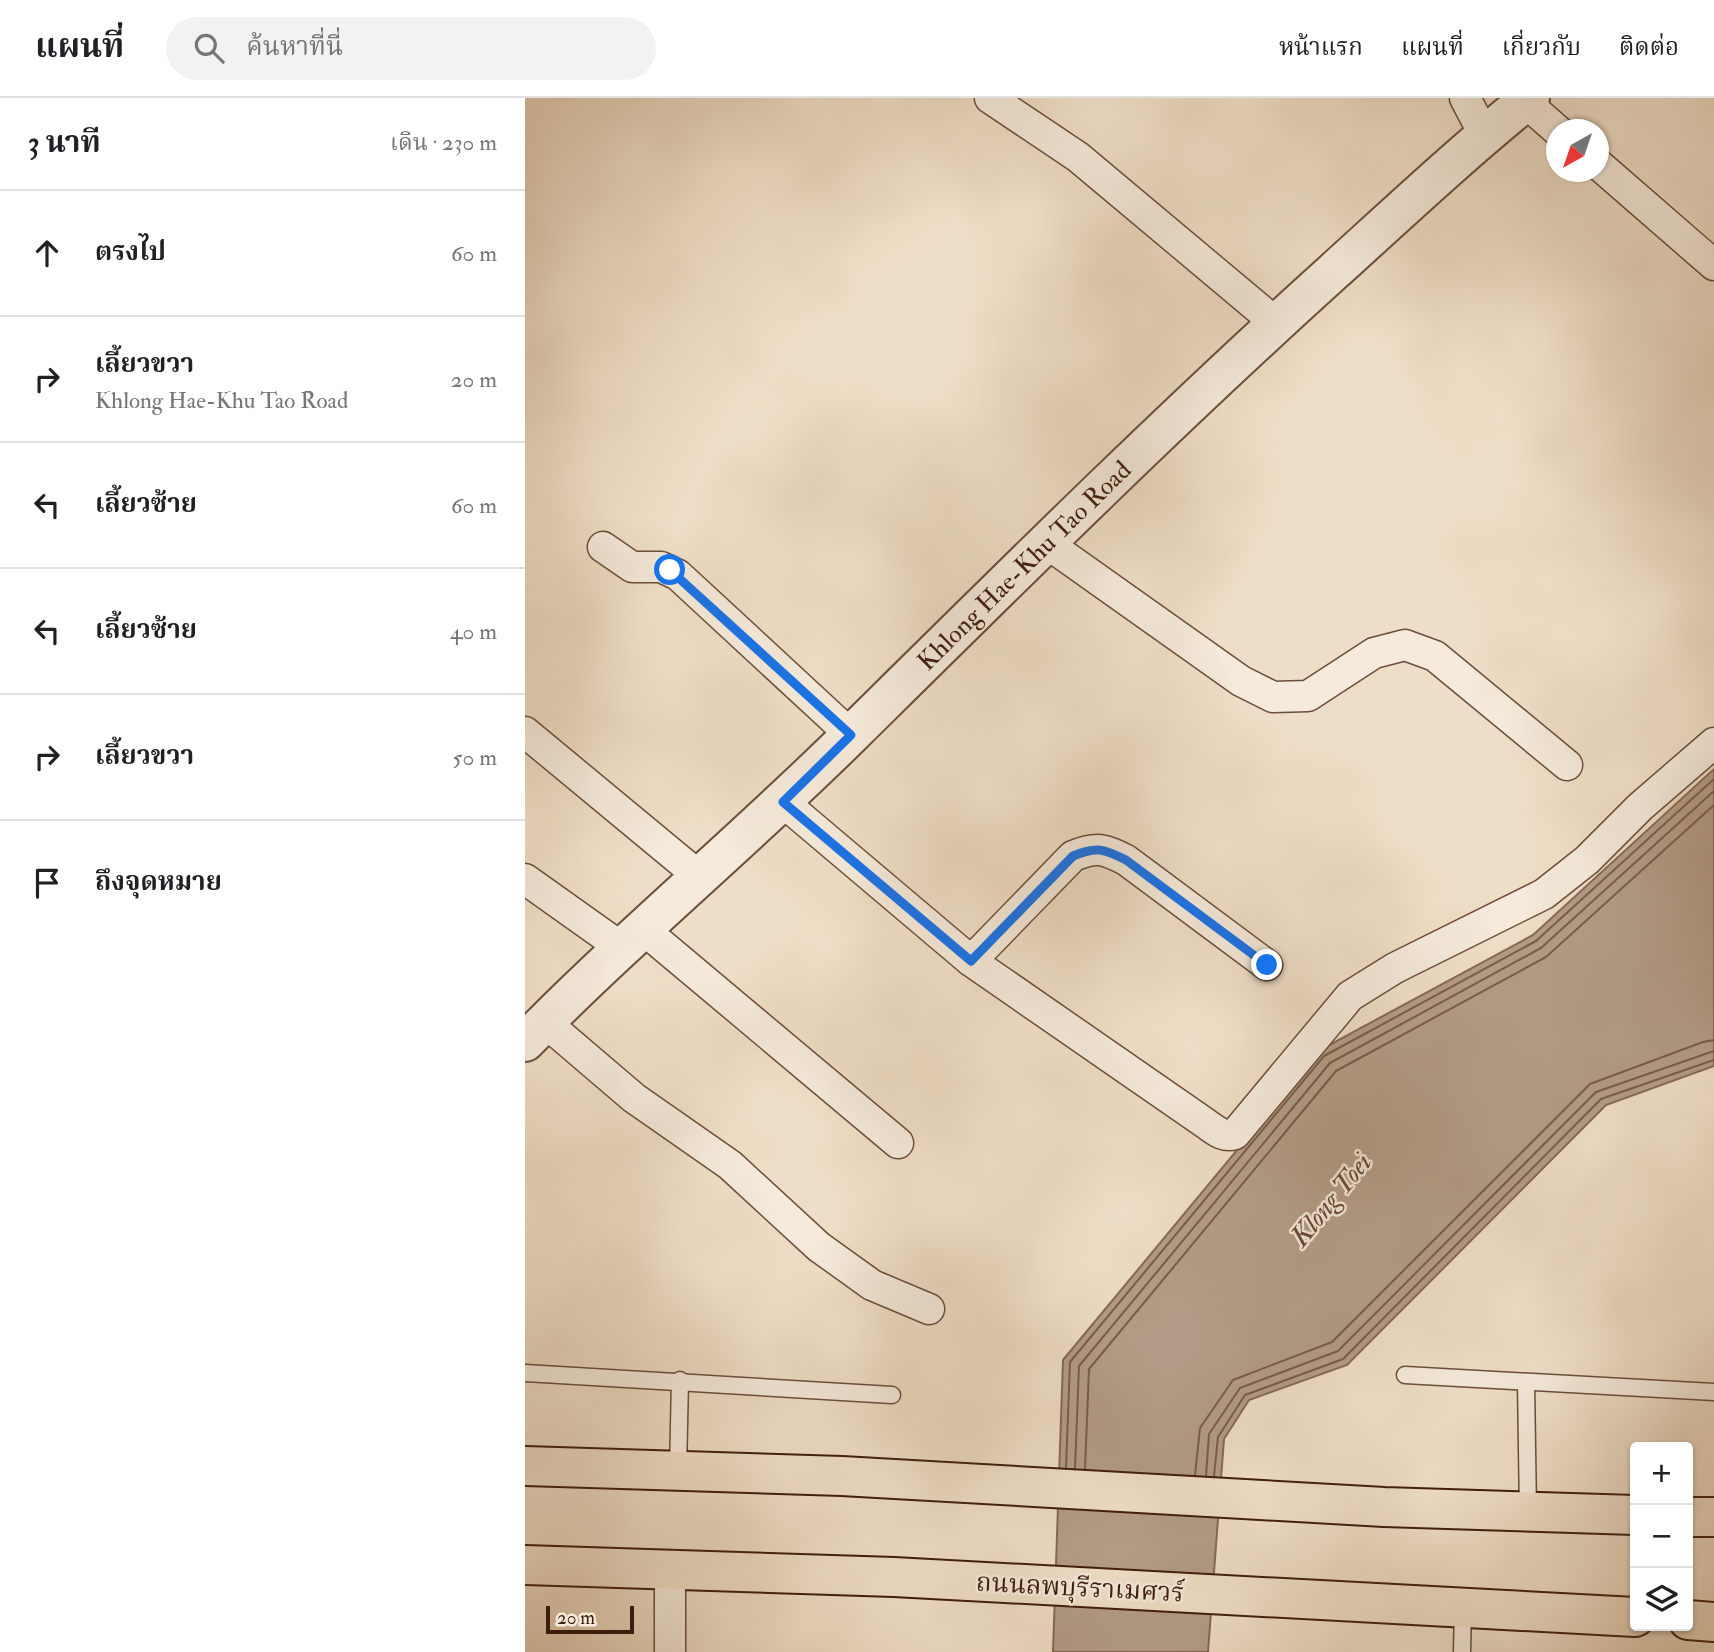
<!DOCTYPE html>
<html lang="th">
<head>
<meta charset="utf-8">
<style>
	:root { --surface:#fff; --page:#f2f2f2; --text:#202124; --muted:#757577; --line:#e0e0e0 }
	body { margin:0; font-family:"IM FELL Double Pica","Noto Serif Thai",serif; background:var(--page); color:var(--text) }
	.controls { position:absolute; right:21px; bottom:21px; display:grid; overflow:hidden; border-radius:7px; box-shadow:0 2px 5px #0004 }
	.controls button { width:63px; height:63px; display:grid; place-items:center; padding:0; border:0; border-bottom:2px solid var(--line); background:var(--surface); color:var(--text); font:35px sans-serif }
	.compass { position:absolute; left:1021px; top:21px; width:63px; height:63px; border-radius:50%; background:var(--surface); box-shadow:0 2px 5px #0004; rotate:220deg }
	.scale { position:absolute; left:21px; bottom:18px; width:88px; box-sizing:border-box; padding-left:7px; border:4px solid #3f1d0c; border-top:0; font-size:19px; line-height:24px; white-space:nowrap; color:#3f1d0c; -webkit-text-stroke:5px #f5eadb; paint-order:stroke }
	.stop { position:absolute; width:21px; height:21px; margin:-16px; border:5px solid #1a73e8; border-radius:50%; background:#fff }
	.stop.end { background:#1a73e8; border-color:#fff; box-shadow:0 2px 7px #0008 }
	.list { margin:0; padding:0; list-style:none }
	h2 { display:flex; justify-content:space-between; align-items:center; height:91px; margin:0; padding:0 28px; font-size:30px }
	h2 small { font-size:23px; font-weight:400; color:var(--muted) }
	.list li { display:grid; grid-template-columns:46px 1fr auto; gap:21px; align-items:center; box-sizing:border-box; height:126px; padding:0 28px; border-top:2px solid var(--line) }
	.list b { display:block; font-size:26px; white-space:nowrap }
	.list p { margin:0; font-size:23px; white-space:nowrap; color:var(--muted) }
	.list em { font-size:23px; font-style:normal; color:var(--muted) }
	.icon { flex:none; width:38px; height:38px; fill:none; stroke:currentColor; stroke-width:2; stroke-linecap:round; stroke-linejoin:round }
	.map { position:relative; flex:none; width:1189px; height:1554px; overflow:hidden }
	header { display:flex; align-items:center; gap:42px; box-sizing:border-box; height:98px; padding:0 35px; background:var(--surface); border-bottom:2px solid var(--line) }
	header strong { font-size:33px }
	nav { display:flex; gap:38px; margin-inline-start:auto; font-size:24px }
	.search { width:490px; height:63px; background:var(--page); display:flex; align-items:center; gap:18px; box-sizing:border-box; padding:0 24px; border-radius:38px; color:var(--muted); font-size:26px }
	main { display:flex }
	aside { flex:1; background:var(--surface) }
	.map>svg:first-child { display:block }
	.water { fill:#b39c87; stroke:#856956; stroke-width:2 }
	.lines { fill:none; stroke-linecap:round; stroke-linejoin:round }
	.shore { stroke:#795c4a; stroke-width:2 }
	.service-casing { stroke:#6b4d3b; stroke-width:19 }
	.minor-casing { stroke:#6b4d3b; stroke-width:33 }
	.tertiary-casing { stroke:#6b4d3b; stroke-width:42 }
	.primary-casing { stroke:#3f1d0c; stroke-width:42 }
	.service { stroke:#f5eadb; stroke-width:16 }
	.minor { stroke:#f5eadb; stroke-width:30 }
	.tertiary { stroke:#f5eadb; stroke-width:38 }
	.primary { stroke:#efdec7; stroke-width:38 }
	.route { stroke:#1a73e8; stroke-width:9 }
	.labels { text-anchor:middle; stroke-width:5; stroke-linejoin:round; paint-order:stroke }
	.street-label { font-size:26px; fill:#3f1d0c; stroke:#f5eadb }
	.water-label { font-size:28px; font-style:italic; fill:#684937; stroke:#f5eadb }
</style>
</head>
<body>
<header>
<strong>แผนที่</strong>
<div class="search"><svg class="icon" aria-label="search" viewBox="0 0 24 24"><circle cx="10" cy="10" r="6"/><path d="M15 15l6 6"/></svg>ค้นหาที่นี่</div>
<nav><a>หน้าแรก</a><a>แผนที่</a><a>เกี่ยวกับ</a><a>ติดต่อ</a></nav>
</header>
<main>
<aside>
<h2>3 นาที<small>เดิน · 230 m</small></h2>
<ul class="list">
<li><svg class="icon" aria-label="ahead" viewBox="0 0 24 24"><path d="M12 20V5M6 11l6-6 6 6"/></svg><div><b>ตรงไป</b></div><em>60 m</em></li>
<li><svg class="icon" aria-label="right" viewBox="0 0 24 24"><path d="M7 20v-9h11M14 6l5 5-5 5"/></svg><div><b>เลี้ยวขวา</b><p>Khlong Hae-Khu Tao Road</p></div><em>20 m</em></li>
<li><svg class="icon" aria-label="left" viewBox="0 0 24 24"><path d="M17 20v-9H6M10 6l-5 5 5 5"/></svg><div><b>เลี้ยวซ้าย</b></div><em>60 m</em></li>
<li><svg class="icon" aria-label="left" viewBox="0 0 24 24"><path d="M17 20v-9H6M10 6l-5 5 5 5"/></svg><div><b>เลี้ยวซ้าย</b></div><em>40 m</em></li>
<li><svg class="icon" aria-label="right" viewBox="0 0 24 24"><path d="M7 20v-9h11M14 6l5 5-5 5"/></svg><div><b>เลี้ยวขวา</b></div><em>50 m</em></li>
<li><svg class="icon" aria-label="arrive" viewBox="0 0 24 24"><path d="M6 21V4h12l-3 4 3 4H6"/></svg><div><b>ถึงจุดหมาย</b></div></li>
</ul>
</aside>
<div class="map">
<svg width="1189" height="1554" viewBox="0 0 1189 1554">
	<rect width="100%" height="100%" fill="#efdec7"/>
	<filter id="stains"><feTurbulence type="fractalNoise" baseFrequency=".00286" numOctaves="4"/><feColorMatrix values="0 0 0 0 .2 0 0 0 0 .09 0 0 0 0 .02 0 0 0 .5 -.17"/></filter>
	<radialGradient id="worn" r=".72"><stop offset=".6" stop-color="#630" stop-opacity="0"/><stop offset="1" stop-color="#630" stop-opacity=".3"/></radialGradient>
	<polygon class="water" points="1189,671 1189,968 1081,1007 822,1267 724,1302 699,1341 683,1554 528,1554 538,1262 795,952 1008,837"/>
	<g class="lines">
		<g class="shore">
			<polyline points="541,1370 545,1264 799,958 1011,843 1189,681"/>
			<polyline points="550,1370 554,1268 805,965 1016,850 1189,693"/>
			<polyline points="560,1371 564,1271 811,973 1021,859 1189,707"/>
			<polyline points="670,1377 675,1330 708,1282 807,1244 1065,986 1178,944 1189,942"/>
			<polyline points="681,1378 684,1336 715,1290 813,1253 1071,994 1189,953"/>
			<polyline points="689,1378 693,1339 720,1297 818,1261 1076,1001 1189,962"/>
		</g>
		<g class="service-casing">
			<g id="service">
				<polyline points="0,1275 367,1297"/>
				<polyline points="880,1277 1189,1294"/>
				<polyline points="1001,1284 1003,1415"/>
				<polyline points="153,1373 155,1282"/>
				<polyline points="937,1554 938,1509"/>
			</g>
		</g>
		<g class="minor-casing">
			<g id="minor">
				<polyline points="465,0 553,59 751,225"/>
				<polyline points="940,0 959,36"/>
				<polyline points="1000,4 1032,32"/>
				<polyline points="1074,67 1189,167"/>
				<polyline points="520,444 716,583 748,599 783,598 849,555 880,547 910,558 1042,667"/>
				<polyline points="78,449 107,469 136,469 153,477 326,637"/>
				<polyline points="0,634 175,779"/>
				<path d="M 258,704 L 446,863 L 680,1025 C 690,1032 698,1040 710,1036 L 825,898 L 870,870 L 1019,796 L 1062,762 L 1115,709 L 1189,645"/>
				<polyline points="0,781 97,850"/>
				<polyline points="118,831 373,1045"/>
				<path d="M 446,863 L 548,758 C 572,748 579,751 601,762 L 742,867"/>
				<polyline points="20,924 109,1000 205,1067 294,1149 347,1187 404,1211"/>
				<polyline points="145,1554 145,1472"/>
			</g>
		</g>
		<g class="tertiary-casing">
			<g id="tertiary">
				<path id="s1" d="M 0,944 C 105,837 221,741 328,635 C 486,479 643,323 808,174 C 873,115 937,55 1005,0"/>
			</g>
		</g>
		<g class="primary-casing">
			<g id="primary">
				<polyline points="0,1368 317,1378 859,1409 1110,1417"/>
				<polyline points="1163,1419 1189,1419"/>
				<polyline points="0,1467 369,1479 1110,1519"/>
				<polyline points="1163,1522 1189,1524"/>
			</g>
		</g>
		<use href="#service" class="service"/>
		<use href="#minor" class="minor"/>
		<use href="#tertiary" class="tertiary"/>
		<use href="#primary" class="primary"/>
	</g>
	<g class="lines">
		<path class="route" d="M 145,472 L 326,637 L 258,704 L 446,863 L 548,758 C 572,748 579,751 601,762 L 742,867"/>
	</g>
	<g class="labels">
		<g class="street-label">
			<text dy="9" stroke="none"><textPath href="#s1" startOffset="690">Khlong Hae-Khu Tao Road</textPath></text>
			<text transform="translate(555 1489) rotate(3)" y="9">ถนนลพบุรีราเมศวร์</text>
		</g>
		<g class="water-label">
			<text transform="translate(805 1101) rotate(-51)" y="10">Klong Toei</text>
		</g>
	</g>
	<rect width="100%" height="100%" filter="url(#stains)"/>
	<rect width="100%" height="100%" fill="url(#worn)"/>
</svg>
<div class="controls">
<button>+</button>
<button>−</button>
<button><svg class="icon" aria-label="layers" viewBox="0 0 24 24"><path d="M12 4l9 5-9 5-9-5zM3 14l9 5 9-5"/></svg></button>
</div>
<svg class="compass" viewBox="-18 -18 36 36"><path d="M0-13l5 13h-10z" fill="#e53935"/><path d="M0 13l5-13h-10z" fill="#757577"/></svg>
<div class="scale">20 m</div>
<div class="stop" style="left:145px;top:472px"></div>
<div class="stop end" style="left:742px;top:867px"></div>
</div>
</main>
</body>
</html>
